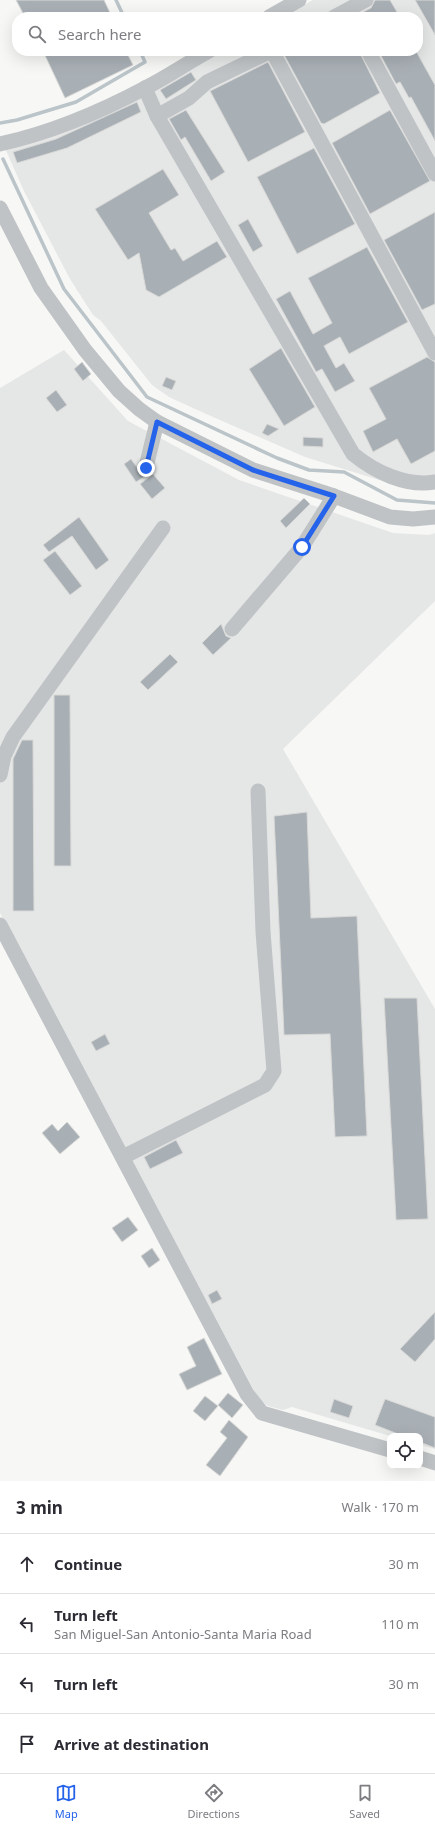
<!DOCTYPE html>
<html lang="en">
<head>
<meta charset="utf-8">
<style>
	:root { --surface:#fff; --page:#f7f7f7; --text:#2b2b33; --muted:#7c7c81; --line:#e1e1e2; --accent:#2563eb }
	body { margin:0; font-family:"Noto Sans",sans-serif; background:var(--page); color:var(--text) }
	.controls { position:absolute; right:12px; bottom:12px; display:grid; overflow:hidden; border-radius:8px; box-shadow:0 4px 16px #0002 }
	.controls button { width:36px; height:36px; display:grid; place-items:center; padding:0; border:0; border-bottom:1px solid var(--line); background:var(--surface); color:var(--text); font:20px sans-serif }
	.stop { position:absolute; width:12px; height:12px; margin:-9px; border:3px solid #2563eb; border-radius:50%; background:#fff }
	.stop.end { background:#2563eb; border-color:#fff; box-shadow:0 1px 4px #0008 }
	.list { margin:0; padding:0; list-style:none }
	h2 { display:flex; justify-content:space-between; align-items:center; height:52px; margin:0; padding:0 16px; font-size:17px }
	h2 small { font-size:13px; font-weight:400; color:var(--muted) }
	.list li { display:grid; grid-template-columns:26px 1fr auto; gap:12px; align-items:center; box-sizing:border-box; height:60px; padding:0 16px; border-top:1px solid var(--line) }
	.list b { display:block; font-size:15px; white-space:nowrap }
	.list p { margin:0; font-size:13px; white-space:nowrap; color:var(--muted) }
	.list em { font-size:13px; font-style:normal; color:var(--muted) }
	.icon { flex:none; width:22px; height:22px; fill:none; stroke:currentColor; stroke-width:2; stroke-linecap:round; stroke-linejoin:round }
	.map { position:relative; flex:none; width:435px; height:1481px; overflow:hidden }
	.search { position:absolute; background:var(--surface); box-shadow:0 4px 16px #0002; left:12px; right:12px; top:12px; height:44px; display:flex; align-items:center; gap:10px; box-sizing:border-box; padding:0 14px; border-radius:16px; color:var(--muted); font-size:15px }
	.sheet { height:292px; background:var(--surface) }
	nav { display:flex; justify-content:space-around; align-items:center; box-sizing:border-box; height:56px; border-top:1px solid var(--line); background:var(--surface); font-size:11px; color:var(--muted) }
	nav a { display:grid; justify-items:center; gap:2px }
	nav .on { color:var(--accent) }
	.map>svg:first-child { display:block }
	.built { fill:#e5e6e6 }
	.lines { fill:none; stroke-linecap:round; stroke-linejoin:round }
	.stream { stroke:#bac4c9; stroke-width:3.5 }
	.building { fill:#a9b0b5; stroke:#d9d9d7 }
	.minor { stroke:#bfc3c6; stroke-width:15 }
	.route { stroke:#2563eb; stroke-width:5 }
</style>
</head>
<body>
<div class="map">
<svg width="435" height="1481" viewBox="0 0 435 1481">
	<rect width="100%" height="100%" fill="#f7f7f5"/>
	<g class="built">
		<polygon points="313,0 435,0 435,487 405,488 305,457 204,413 169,397 152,385 101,321 93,315 70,279 24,191 4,146 150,89 220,51 418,51 418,17 282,17"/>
		<polygon points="64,350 128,421 239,480 393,533 429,535 435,533 435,601 283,749 435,1009 435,1449 420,1445 420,1436 390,1436 292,1407 283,1410 268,1406 259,1400 0,913 0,388"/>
	</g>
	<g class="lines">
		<g class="stream">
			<polyline points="116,0 124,17"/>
			<polyline points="0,123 17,120 76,102 145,62 140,51"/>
			<polyline points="3,159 64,289 147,397 277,458 309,470 344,472 397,500 435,503"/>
		</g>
	</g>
	<g class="building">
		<polygon points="16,0 104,0 112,17 25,17"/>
		<polygon points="375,0 390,0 400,17 353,17 371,8"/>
		<polygon points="415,0 435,0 435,35"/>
		<polygon points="43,51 126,51 133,65 65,98"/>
		<polygon points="282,51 359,51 380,93 324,124 321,123"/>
		<polygon points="384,51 416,51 435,85 435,141 411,97 409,98 400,82 396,84 380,54"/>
		<polygon points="268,62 305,132 248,162 210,91"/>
		<polygon points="191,72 196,80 166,99 160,90"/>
		<polygon points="137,102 141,112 67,148 17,163 13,152 56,139"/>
		<polygon points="186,110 225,172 211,181 185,137 181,140 169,119"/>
		<polygon points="390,110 430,181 370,214 332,143"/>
		<polygon points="314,148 355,224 297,254 257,177"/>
		<polygon points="163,169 179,195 149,213 171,250 175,248 183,261 217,241 227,257 159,297 146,290 139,253 128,260 95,209"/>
		<polygon points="435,212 435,304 422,310 384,240"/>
		<polygon points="248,219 263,246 253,252 238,225"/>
		<polygon points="367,247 408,322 349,354 340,337 324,346 336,368 344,363 355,381 335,392 322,369 316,372 276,299 290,291 313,334 332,323 308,278"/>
		<polygon points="281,348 315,407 284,426 249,369"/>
		<polygon points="427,357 435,362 435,451 411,464 397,439 373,452 363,431 386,419 369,388"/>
		<polygon points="82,362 91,374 83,381 74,369"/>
		<polygon points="166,377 176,381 172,390 162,386"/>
		<polygon points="56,390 67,405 57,412 46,398"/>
		<polygon points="267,424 279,429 268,436 262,433"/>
		<polygon points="303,437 323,438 323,447 303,446"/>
		<polygon points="131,459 144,477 136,482 124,464"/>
		<polygon points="153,474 165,488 152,499 140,484"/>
		<polygon points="304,498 310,504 286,528 280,521"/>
		<polygon points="79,517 109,560 96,570 72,536 49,552 43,545"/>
		<polygon points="55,551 82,586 70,595 43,560"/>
		<polygon points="221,624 226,636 231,638 213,655 202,643"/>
		<polygon points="170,654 178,662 148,690 140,682"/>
		<polygon points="54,695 70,695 71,866 54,866"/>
		<polygon points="22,740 33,740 34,911 13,911 13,759"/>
		<polygon points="307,812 311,918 357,916 367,1136 335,1137 330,1034 284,1035 274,816"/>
		<polygon points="384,998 417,998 428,1219 396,1220"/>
		<polygon points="105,1034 110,1044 96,1051 91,1042"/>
		<polygon points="67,1122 80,1137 60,1154 42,1133 52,1124 58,1131"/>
		<polygon points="176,1140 183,1153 150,1169 144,1157"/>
		<polygon points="128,1217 138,1230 122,1242 112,1228"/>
		<polygon points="152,1248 160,1260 149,1268 141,1256"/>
		<polygon points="217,1290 222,1299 212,1304 208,1295"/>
		<polygon points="435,1312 435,1339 415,1362 400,1349"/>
		<polygon points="204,1338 222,1374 187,1390 179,1374 196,1366 187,1347"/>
		<polygon points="228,1393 243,1405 232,1418 218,1405"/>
		<polygon points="205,1396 218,1406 205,1421 193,1411"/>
		<polygon points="334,1399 353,1406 349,1418 330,1412"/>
		<polygon points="385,1399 435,1417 435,1448 420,1442 420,1436 403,1436 375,1425"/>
		<polygon points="229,1420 248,1437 220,1476 206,1465 227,1438 220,1432"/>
	</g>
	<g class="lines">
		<g class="minor">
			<polyline points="269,17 299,0"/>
			<polyline points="334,17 366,0"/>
			<polyline points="272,51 435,353"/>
			<polyline points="368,51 435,174"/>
			<path d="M 145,88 L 157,116 L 353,454 C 375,472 406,487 435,482"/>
			<polyline points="157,116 189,98 207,82 271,51"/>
			<path d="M 0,144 C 50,133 100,112 145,88 C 167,77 187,63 209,51"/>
			<polyline points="0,208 41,288 85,350 119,391 139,409 157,422 253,470 334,496 390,517 413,519 435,517"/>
			<polyline points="146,467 157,422"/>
			<polyline points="232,629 302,547 334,496"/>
			<polyline points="0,775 4,756 13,737 163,528"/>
			<polyline points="0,925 247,1394 262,1413 390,1450"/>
			<polyline points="123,1157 265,1085 274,1071 263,932 258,791"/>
			<polyline points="420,1458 435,1463"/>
		</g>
	</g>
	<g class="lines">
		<polyline class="route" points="146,468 157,422 253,470 334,496 302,547"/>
	</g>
</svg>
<div class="controls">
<button><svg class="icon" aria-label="locate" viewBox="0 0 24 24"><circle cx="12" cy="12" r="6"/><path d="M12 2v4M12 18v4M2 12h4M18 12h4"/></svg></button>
</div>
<div class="stop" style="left:302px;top:547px"></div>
<div class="stop end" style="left:146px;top:468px"></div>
<div class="search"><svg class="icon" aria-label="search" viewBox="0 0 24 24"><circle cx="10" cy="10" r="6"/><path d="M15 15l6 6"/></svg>Search here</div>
</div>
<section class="sheet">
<h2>3 min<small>Walk · 170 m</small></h2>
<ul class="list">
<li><svg class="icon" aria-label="ahead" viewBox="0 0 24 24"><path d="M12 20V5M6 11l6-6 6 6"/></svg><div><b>Continue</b></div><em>30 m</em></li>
<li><svg class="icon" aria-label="left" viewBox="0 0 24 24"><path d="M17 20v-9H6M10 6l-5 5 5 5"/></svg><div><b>Turn left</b><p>San Miguel-San Antonio-Santa Maria Road</p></div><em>110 m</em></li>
<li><svg class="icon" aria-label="left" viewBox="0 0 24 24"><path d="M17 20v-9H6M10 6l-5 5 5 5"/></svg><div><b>Turn left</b></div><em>30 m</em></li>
<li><svg class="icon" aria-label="arrive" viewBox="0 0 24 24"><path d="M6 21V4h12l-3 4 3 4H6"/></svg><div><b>Arrive at destination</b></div></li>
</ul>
</section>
<nav>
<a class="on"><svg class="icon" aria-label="map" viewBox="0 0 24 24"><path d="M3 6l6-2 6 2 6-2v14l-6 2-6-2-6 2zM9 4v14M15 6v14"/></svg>Map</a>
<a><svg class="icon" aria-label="directions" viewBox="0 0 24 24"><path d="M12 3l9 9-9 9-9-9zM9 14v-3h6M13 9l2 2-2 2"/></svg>Directions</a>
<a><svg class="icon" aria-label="saved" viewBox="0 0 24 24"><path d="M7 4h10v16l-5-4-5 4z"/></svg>Saved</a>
</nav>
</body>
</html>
